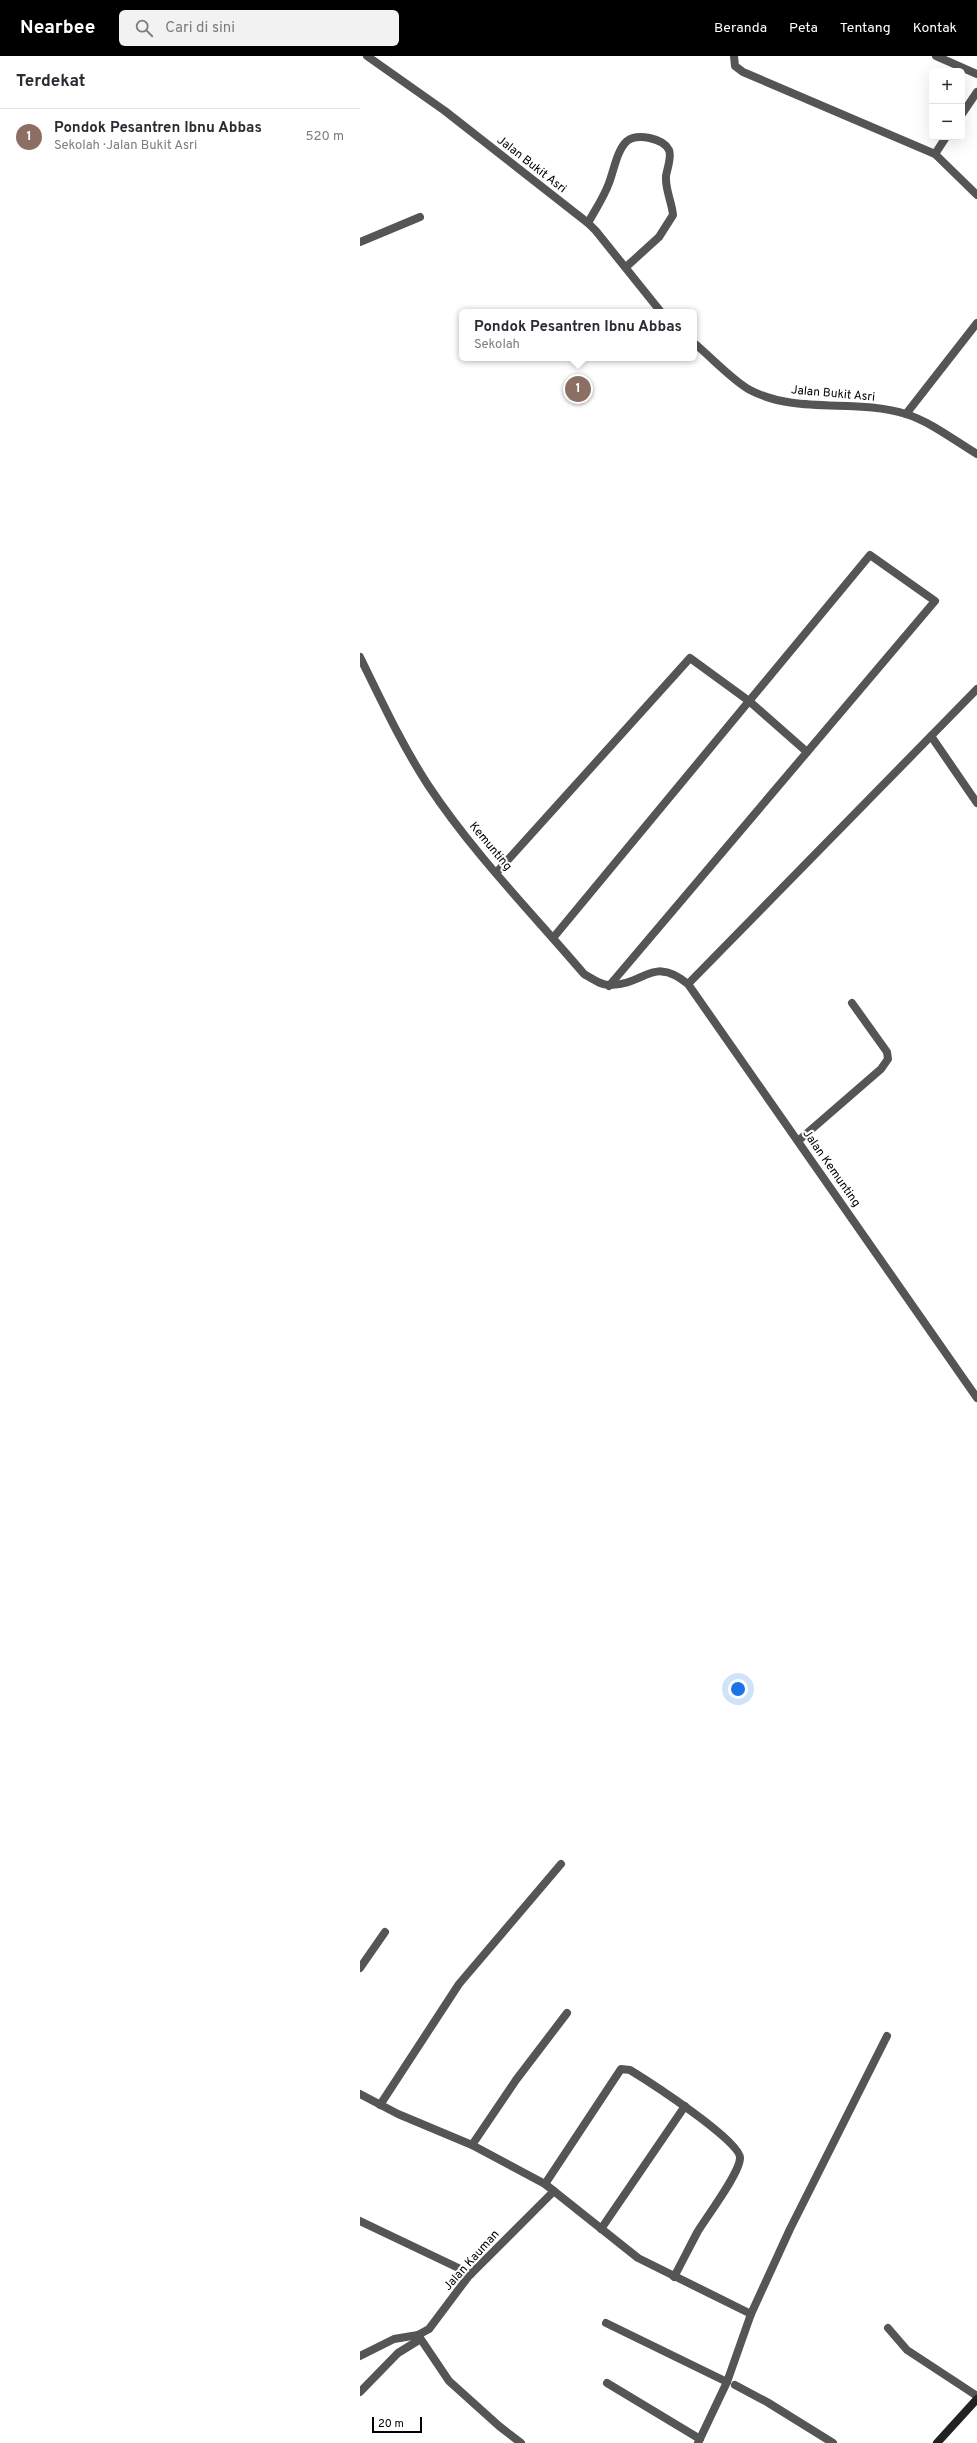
<!DOCTYPE html>
<html lang="id">
<head>
<meta charset="utf-8">
<style>
	:root { --surface:#fff; --page:#f2f2f3; --text:#2b2b33; --muted:#7c7c81; --line:#e1e1e2; --accent:#000 }
	body { margin:0; font-family:Overpass,sans-serif; background:var(--page); color:var(--text) }
	.controls { position:absolute; right:12px; top:12px; display:grid; overflow:hidden; border-radius:6px; box-shadow:0 4px 16px #0002 }
	.controls button { width:36px; height:36px; display:grid; place-items:center; padding:0; border:0; border-bottom:1px solid var(--line); background:var(--surface); color:var(--text); font:20px sans-serif }
	.scale { position:absolute; left:12px; bottom:10px; width:50px; box-sizing:border-box; padding-left:4px; border:2px solid #000; border-top:0; font-size:11px; line-height:14px; white-space:nowrap; color:#000; -webkit-text-stroke:3px #fff; paint-order:stroke }
	.you { position:absolute; left:378px; top:1633px; width:14px; height:14px; margin:-10px; border:3px solid #fff; border-radius:50%; background:#1a73e8; box-shadow:0 0 0 6px #1a73e833 }
	.badge { display:grid; place-items:center; width:26px; height:26px; border-radius:50%; background:var(--accent); color:#fff; font-size:13px; font-weight:700 }
	.pin { position:absolute; translate:-50% -50%; border:2px solid #fff; box-shadow:0 1px 4px #0006 }
	.popup { position:absolute; left:99px; top:253px; width:238px; height:52px; box-sizing:border-box; display:grid; place-content:center; border-radius:6px; background:var(--surface); filter:drop-shadow(0 1px 3px #0005); font-size:13px; white-space:nowrap; color:var(--muted) }
	.popup b { font-size:15px; color:var(--text) }
	.popup::after { content:''; position:absolute; left:50%; top:100%; margin-left:-8px; border:8px solid transparent; border-top-color:var(--surface) }
	.list { margin:0; padding:0; list-style:none }
	h2 { display:flex; justify-content:space-between; align-items:center; height:52px; margin:0; padding:0 16px; font-size:17px }
	h2 small { font-size:13px; font-weight:400; color:var(--muted) }
	.list li { display:grid; grid-template-columns:26px 1fr auto; gap:12px; align-items:center; box-sizing:border-box; height:56px; padding:0 16px; border-top:1px solid var(--line) }
	.list b { display:block; font-size:15px; white-space:nowrap }
	.list p { margin:0; font-size:13px; white-space:nowrap; color:var(--muted) }
	.list em { font-size:13px; font-style:normal; color:var(--muted) }
	.icon { flex:none; width:22px; height:22px; fill:none; stroke:currentColor; stroke-width:2; stroke-linecap:round; stroke-linejoin:round }
	.map { position:relative; flex:none; width:617px; height:2387px; overflow:hidden }
	header { display:flex; align-items:center; gap:24px; box-sizing:border-box; height:56px; padding:0 20px; background:var(--accent); color:#fff }
	header strong { font-size:19px }
	nav { display:flex; gap:22px; margin-inline-start:auto; font-size:14px }
	.search { width:280px; height:36px; background:var(--page); display:flex; align-items:center; gap:10px; box-sizing:border-box; padding:0 14px; border-radius:6px; color:var(--muted); font-size:15px }
	main { display:flex }
	aside { flex:1; background:var(--surface) }
	.map>svg:first-child { display:block }
	.lines { fill:none; stroke-linecap:round; stroke-linejoin:round }
	.lane { stroke:#555; stroke-width:8 }
	.street { stroke:#555; stroke-width:8 }
	.secondary { stroke:#222; stroke-width:8 }
	.labels { text-anchor:middle; stroke-width:4; stroke-linejoin:round; paint-order:stroke }
	.street-label { font-size:12px; fill:#000; stroke:#fff }
</style>
</head>
<body>
<header>
<strong>Nearbee</strong>
<div class="search"><svg class="icon" aria-label="search" viewBox="0 0 24 24"><circle cx="10" cy="10" r="6"/><path d="M15 15l6 6"/></svg>Cari di sini</div>
<nav><a>Beranda</a><a>Peta</a><a>Tentang</a><a>Kontak</a></nav>
</header>
<main>
<aside>
<h2>Terdekat<small></small></h2>
<ul class="list">
<li><span class="badge" style="background:#8d6e63">1</span><div><b>Pondok Pesantren Ibnu Abbas</b><p>Sekolah · Jalan Bukit Asri</p></div><em>520 m</em></li>
</ul>
</aside>
<div class="map">
<svg width="617" height="2387" viewBox="0 0 617 2387">
	<rect width="100%" height="100%" fill="#fff"/>
	<g class="lines">
		<polyline class="lane" points="0,186 60,161"/>
		<g class="street">
			<polyline points="7,0 85,55 228,167 236,175 301,256"/>
			<polyline points="374,0 375,10 383,16 575,98 617,139"/>
			<polyline points="576,0 617,18"/>
			<polyline points="602,58 617,36"/>
			<polyline points="575,98 586,81"/>
			<path d="M 228,167 C 235,154 244,141 249,127 C 254,114 257,94 267,85 C 277,77 303,82 309,94 C 312,101 307,113 306,120 C 305,134 312,146 313,159 L 299,181 L 266,211"/>
			<path d="M 334,287 C 350,300 373,325 390,334 C 437,359 496,342 546,358 C 571,366 595,385 617,398"/>
			<polyline points="546,358 617,267"/>
			<path d="M 0,601 C 21,644 42,689 68,729 C 113,797 172,857 224,918 C 231,922 242,930 250,929 C 285,929 293,899 328,928 L 617,1342"/>
			<polyline points="617,633 571,680 617,747"/>
			<polyline points="137,816 330,602 389,645 447,696"/>
			<polyline points="193,882 510,499 575,545 249,930"/>
			<polyline points="328,928 571,680"/>
			<polyline points="438,1085 521,1013 528,1003 527,996 492,947"/>
			<polyline points="0,1912 25,1876"/>
			<polyline points="0,2038 38,2058 112,2089 185,2128 278,2202 391,2258"/>
			<polyline points="20,2049 99,1928 201,1808"/>
			<polyline points="112,2089 156,2024 207,1957"/>
			<path d="M 185,2128 L 261,2013 L 270,2014 C 288,2025 381,2085 380,2102 C 380,2117 347,2160 338,2175 C 330,2190 322,2206 314,2221"/>
			<polyline points="0,2165 111,2218"/>
			<polyline points="241,2173 325,2050"/>
			<polyline points="246,2267 367,2326"/>
			<polyline points="528,2272 547,2294 617,2340"/>
			<polyline points="58,2279 89,2325 139,2370 161,2387"/>
			<polyline points="0,2300 34,2283 58,2279 69,2273 108,2221 194,2135"/>
			<polyline points="247,2327 340,2383"/>
			<polyline points="375,2329 407,2346 473,2387"/>
			<polyline points="0,2336 38,2297 59,2284"/>
			<polyline points="338,2387 367,2326 391,2258 430,2173 527,1980"/>
		</g>
		<polyline class="secondary" points="577,2387 617,2343"/>
	</g>
	<g class="labels">
		<g class="street-label">
			<text transform="translate(172 108) rotate(38)" y="4">Jalan Bukit Asri</text>
			<text transform="translate(473 337) rotate(5)" y="4">Jalan Bukit Asri</text>
			<text transform="translate(131 790) rotate(50)" y="4">Kemunting</text>
			<text transform="translate(472 1112) rotate(55)" y="4">Jalan Kemunting</text>
			<text transform="translate(111 2204) rotate(-48)" y="4">Jalan Kauman</text>
		</g>
	</g>
</svg>
<div class="controls">
<button>+</button>
<button>−</button>
</div>
<div class="scale">20 m</div>
<div class="you"></div>
<div class="pin badge" style="left:218px;top:333px;background:#8d6e63">1</div>
<div class="popup"><b>Pondok Pesantren Ibnu Abbas</b>Sekolah</div>
</div>
</main>
</body>
</html>
